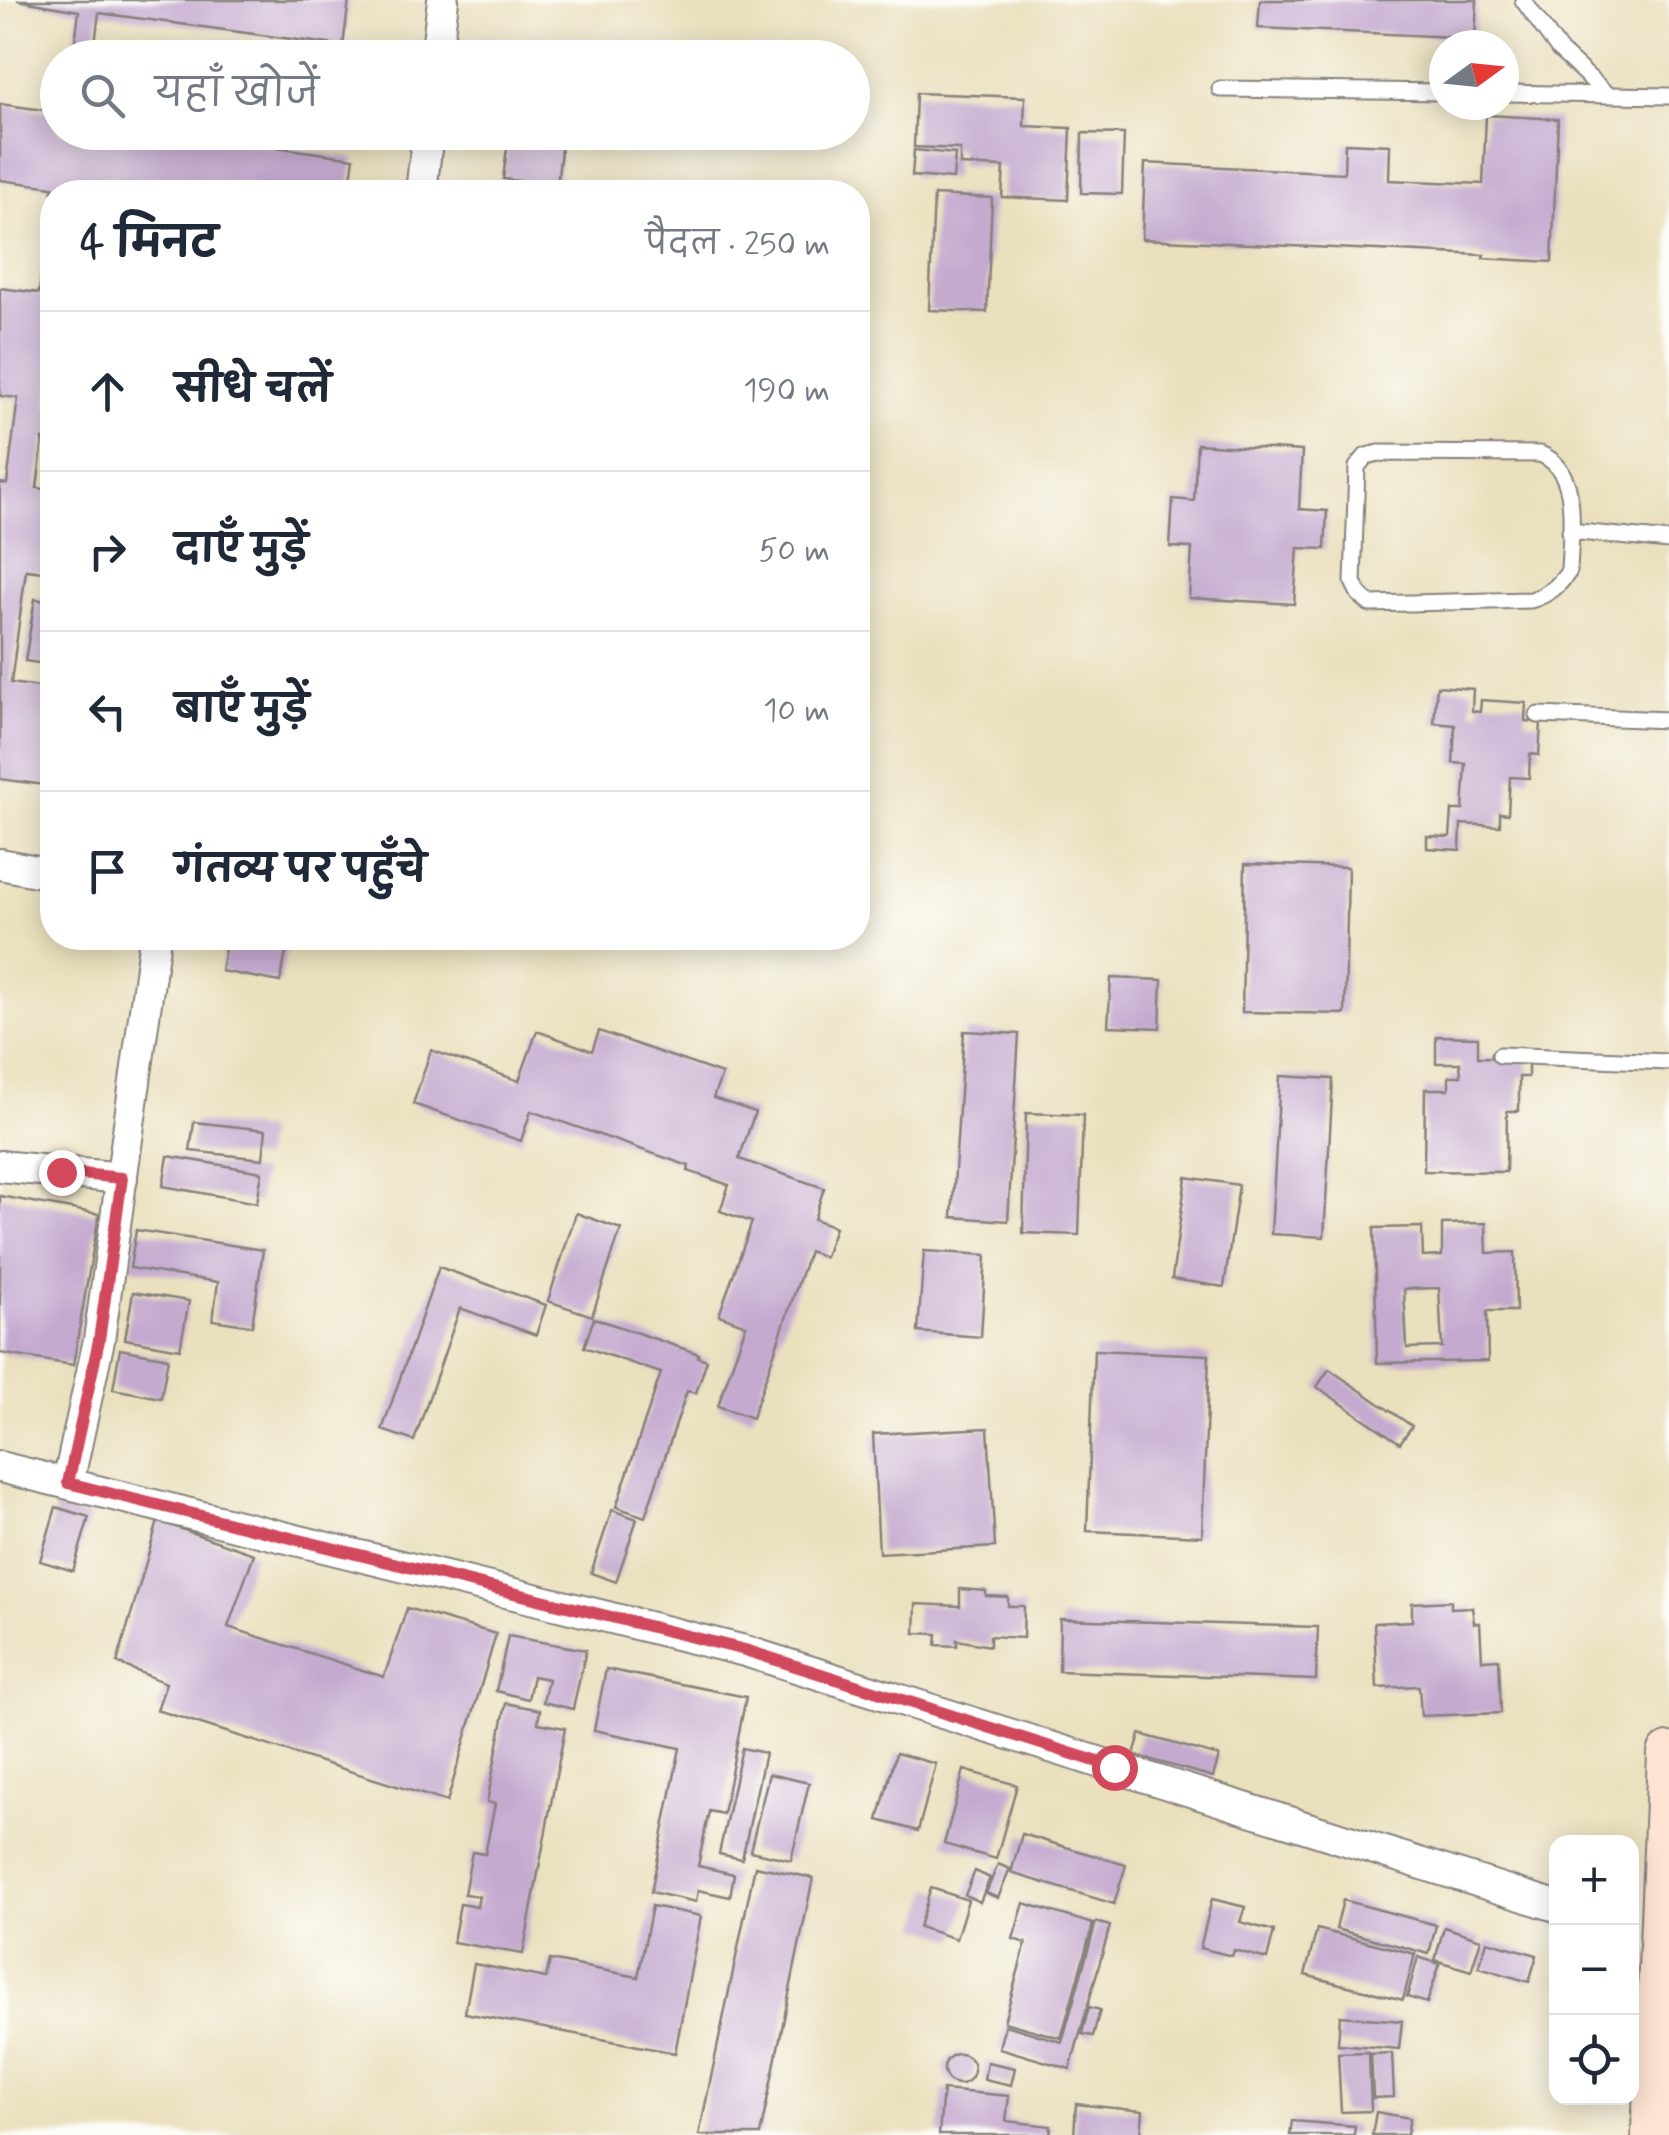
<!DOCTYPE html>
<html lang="hi">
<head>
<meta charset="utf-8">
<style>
	:root { --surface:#fff; --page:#f2f2f3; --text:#1f2937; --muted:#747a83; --line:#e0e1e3 }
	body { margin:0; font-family:Mynerve,"Playpen Sans Deva",sans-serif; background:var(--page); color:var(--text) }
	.controls { position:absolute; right:30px; bottom:30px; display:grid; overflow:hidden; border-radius:20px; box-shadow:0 5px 25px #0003 }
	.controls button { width:90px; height:90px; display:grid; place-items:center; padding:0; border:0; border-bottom:2px solid var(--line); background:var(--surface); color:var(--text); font:50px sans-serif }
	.compass { position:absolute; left:1429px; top:30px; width:90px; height:90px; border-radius:50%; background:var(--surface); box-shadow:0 5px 25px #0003; rotate:75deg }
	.stop { position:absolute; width:30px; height:30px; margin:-22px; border:8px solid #d1495b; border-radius:50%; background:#fff }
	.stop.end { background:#d1495b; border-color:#fff; box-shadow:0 2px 10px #0008 }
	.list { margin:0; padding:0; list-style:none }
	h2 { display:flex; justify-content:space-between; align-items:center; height:130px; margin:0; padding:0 40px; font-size:42px }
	h2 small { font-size:32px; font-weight:400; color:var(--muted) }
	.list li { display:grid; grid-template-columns:65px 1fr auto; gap:30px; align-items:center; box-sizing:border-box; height:160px; padding:0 40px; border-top:2px solid var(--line) }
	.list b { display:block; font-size:38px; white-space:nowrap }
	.list em { font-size:32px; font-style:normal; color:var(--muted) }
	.icon { flex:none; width:55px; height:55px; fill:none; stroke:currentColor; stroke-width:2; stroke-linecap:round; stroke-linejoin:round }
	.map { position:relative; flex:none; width:1669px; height:2135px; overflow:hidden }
	.search { position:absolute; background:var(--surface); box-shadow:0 5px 25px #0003; left:40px; top:40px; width:830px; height:110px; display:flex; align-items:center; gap:25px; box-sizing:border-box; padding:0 35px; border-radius:55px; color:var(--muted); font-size:38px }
	.panel { position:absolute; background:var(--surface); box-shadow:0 5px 25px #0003; left:40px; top:180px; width:830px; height:770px; border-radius:40px }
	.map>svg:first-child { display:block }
	.building { fill:#c5aad0; fill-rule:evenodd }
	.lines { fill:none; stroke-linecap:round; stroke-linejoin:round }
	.service-casing { stroke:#86817c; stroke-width:19 }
	.minor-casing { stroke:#86817c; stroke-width:34 }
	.secondary-casing { stroke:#86817c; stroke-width:46 }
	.service { stroke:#fff; stroke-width:15 }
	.minor { stroke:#fff; stroke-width:30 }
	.secondary { stroke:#fee3d2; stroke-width:42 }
	.route { stroke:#d1495b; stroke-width:12 }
</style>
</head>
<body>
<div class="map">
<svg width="1669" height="2135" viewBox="0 0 1669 2135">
	<rect width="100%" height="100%" fill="#fdfcf7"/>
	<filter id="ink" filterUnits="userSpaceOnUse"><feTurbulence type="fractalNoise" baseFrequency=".01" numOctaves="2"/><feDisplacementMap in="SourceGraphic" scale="20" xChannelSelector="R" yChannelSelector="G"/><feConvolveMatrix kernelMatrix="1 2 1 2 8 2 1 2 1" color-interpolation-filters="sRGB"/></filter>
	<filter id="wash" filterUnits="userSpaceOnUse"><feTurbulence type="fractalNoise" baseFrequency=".0048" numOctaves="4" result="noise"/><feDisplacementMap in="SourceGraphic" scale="40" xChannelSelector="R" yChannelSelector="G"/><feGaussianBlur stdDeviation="2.25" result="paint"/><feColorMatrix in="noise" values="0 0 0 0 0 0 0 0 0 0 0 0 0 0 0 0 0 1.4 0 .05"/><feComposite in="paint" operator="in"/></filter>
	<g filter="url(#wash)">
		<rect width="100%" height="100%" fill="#eae0be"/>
		<g id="blocks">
			<g class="building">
				<polygon points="17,0 349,0 343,46 99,13 93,58 73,58 79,11"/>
				<polygon points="1260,0 1477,0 1475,38 1258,28"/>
				<polygon points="141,45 219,55 218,58 140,58"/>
				<polygon points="916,93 1025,97 1024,126 1071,128 1068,200 1002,197 1004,167 960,165 960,149 914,147"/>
				<polygon points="0,104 58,112 58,132 169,132 354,158 349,192 52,192 53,187 0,180"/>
				<polygon points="1486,115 1558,119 1552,262 1483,258 1484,255 1142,239 1145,163 1344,173 1345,143 1390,145 1389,180 1483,184"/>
				<polygon points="509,132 563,132 557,186 503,179"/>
				<polygon points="1082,133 1124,134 1122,194 1081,193"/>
				<polygon points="914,150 955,154 953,179 912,176"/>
				<polygon points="934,195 992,198 987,312 929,310"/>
				<polygon points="50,207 52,382 47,406 52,407 52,441 43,439 37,488 52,490 52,573 26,570 11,683 52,689 52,786 0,779 0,483 7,484 18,398 0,396 0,288 39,293"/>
				<polygon points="1197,444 1302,451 1299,509 1327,511 1325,549 1298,548 1294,604 1189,598 1192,548 1170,547 1173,499 1194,501"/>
				<polygon points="35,599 52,602 52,665 25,661"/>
				<polygon points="1437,686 1473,689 1472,711 1480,712 1481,700 1526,703 1525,721 1541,722 1539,755 1530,754 1529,778 1510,777 1508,814 1500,813 1500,826 1461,824 1460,850 1427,848 1427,836 1450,837 1452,810 1463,810 1466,764 1453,763 1455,725 1434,723"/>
				<polygon points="1245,864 1348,867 1345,1014 1242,1012"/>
				<polygon points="200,938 289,938 280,982 221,971 225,948 199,942"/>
				<polygon points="1111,978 1162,980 1160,1028 1108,1026"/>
				<polygon points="537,1031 592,1051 599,1031 722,1074 713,1098 755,1112 739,1159 824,1188 814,1219 835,1227 825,1257 809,1251 752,1418 718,1406 746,1325 719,1315 752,1222 720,1211 729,1185 688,1171 689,1166 531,1111 521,1141 413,1104 431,1050 519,1081"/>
				<polygon points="964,1031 1019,1034 1008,1221 952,1217"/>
				<polygon points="1436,1036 1478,1037 1478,1057 1528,1058 1528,1077 1519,1077 1519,1111 1507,1111 1506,1172 1424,1171 1425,1089 1449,1089 1449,1076 1461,1076 1460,1063 1436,1063"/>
				<polygon points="1280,1076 1333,1079 1324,1237 1271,1234"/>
				<polygon points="1026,1113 1083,1115 1079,1235 1023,1233"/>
				<polygon points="194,1122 266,1130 263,1159 190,1151"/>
				<polygon points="168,1156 262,1172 257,1203 163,1186"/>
				<polygon points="1186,1177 1239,1185 1224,1287 1172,1279"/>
				<polygon points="0,1196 99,1214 73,1365 0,1353"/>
				<polygon points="576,1213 621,1229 592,1316 548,1301"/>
				<path d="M 1486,1223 L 1487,1253 L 1515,1252 L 1516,1311 L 1487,1311 L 1488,1361 L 1377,1363 L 1374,1228 L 1422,1227 L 1423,1257 L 1442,1256 L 1442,1224 ZM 1439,1288 L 1442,1347 L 1407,1348 L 1404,1289 Z"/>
				<polygon points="136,1230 263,1250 252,1326 213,1320 218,1282 130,1268"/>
				<polygon points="924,1251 986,1255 981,1337 918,1332"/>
				<polygon points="439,1267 546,1305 536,1335 460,1308 414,1441 382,1430"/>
				<polygon points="133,1292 189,1301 180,1349 125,1339"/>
				<polygon points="594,1318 699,1354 698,1357 707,1360 696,1393 687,1391 645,1517 616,1507 661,1373 584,1347"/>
				<polygon points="120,1349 168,1358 161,1398 113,1389"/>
				<polygon points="1094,1350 1209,1355 1202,1536 1087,1531"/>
				<polygon points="1329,1369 1412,1426 1400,1443 1317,1387"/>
				<polygon points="988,1428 995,1547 879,1553 873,1434"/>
				<polygon points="56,1507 89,1517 73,1571 40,1561"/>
				<polygon points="612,1510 637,1519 616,1582 591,1573"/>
				<polygon points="158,1521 254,1554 228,1627 384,1677 407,1608 496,1634 447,1802 157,1710 166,1683 117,1663"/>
				<polygon points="960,1589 986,1591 986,1596 1008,1597 1008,1606 1024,1606 1023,1638 990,1636 990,1646 957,1640 957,1646 936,1645 937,1634 915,1633 916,1604 960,1606"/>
				<polygon points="1451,1601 1451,1608 1472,1607 1474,1623 1480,1623 1482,1660 1499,1659 1501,1713 1421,1716 1419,1686 1377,1688 1374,1623 1412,1621 1412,1603"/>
				<polygon points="1060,1619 1318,1627 1316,1680 1059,1671"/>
				<polygon points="508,1636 586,1650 573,1709 543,1702 548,1679 533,1676 528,1699 496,1691"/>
				<polygon points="606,1669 746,1697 723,1814 709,1811 698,1866 734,1874 730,1897 698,1890 696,1902 651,1892 680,1748 594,1730"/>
				<polygon points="506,1703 540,1710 538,1723 565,1728 523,1954 453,1942 460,1904 477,1907 479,1896 464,1894 472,1852 485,1854 495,1804 487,1802"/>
				<polygon points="1140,1734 1219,1756 1213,1777 1134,1755"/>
				<polygon points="742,1748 765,1753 742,1859 719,1854"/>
				<polygon points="896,1753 936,1764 918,1831 878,1820"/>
				<polygon points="964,1770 1017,1785 996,1859 944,1844"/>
				<polygon points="769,1774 809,1783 791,1860 750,1851"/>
				<polygon points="1022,1834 1126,1865 1114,1904 1011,1873"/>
				<polygon points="998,1864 1010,1869 998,1898 986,1893"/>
				<polygon points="755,1866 813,1878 760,2135 699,2135"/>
				<polygon points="975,1871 990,1878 980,1902 965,1895"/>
				<polygon points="931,1888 968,1900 956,1939 919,1927"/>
				<polygon points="1212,1899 1245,1907 1240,1922 1274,1931 1267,1959 1234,1950 1232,1956 1200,1948"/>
				<polygon points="1343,1900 1436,1925 1429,1954 1336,1929"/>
				<polygon points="1024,1903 1093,1924 1061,2038 1004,2022 1026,1943 1013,1939"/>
				<polygon points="652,1906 701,1916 675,2053 465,2013 474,1964 546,1978 550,1960 638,1977"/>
				<polygon points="1096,1922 1110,1926 1070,2069 999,2048 1005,2025 1062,2042"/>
				<polygon points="1444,1927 1481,1939 1471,1971 1435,1960"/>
				<polygon points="1317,1929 1415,1954 1403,2000 1305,1975"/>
				<polygon points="1487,1941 1537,1955 1529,1982 1479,1967"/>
				<polygon points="1418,1957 1440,1964 1427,2003 1407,1997"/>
				<polygon points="1089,2007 1100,2010 1093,2036 1082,2034"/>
				<polygon points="1340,2016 1402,2021 1399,2049 1338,2044"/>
				<polygon points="1369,2052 1371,2111 1341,2112 1338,2053"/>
				<polygon points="1392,2053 1394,2097 1373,2098 1371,2054"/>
				<circle cx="959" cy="2069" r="15"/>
				<polygon points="987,2062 1015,2068 1011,2085 984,2079"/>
				<polygon points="943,2090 1009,2096 1006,2121 1051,2126 1050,2135 939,2135"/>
				<polygon points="1076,2104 1143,2111 1141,2135 1074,2135"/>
				<polygon points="1376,2112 1410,2118 1407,2135 1372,2135"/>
				<polygon points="1292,2121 1355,2126 1354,2135 1290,2135"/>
			</g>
		</g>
	</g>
	<g filter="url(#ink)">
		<use href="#blocks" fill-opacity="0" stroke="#86817c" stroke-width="2.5"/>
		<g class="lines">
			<g class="service-casing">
				<g id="service">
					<polyline points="1523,0 1559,50 1608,95"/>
					<polyline points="1220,89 1444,92"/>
					<polyline points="1504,93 1669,96"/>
					<path d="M 1379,453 L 1540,454 C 1582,470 1570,534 1569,571 C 1558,587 1549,594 1531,600 L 1370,604 L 1359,594 L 1353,582 L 1357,467 L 1366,456 Z"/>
					<polyline points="1570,531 1669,541"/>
					<polyline points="1538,715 1669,720"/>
					<polyline points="1500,1055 1669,1062"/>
				</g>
			</g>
			<g class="minor-casing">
				<g id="minor">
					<polyline points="436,58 443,0"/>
					<polyline points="421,192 428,132"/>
					<polyline points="0,864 52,874"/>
					<polyline points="0,1166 122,1178"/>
					<polyline points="0,1467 745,1651 1556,1906"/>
					<polyline points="68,1483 99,1340 155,938"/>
				</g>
			</g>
			<g class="secondary-casing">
				<polyline id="secondary" points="1653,2135 1669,1754"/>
			</g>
			<use href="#service" class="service"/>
			<use href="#minor" class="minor"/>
			<use href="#secondary" class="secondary"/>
		</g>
	</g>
	<g class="lines" filter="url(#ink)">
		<polyline class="route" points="61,1172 122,1178 99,1340 68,1483 745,1650 1114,1767"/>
	</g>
</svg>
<div class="controls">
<button>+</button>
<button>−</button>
<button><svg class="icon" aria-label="locate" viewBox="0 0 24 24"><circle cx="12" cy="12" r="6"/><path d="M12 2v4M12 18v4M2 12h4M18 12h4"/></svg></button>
</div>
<svg class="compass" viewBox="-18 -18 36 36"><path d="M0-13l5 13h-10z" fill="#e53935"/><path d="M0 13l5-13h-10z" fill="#747a83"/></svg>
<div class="stop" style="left:1114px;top:1767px"></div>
<div class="stop end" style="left:61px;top:1172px"></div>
<div class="search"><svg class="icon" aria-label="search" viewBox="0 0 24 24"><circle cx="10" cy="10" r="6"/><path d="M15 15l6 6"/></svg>यहाँ खोजें</div>
<section class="panel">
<h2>4 मिनट<small>पैदल · 250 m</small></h2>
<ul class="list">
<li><svg class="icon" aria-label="ahead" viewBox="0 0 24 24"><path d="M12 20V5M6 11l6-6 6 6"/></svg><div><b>सीधे चलें</b></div><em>190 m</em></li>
<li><svg class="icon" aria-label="right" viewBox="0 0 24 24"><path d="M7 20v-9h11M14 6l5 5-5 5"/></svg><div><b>दाएँ मुड़ें</b></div><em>50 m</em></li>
<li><svg class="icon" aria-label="left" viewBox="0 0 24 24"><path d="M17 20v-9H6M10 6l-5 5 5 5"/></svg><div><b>बाएँ मुड़ें</b></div><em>10 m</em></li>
<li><svg class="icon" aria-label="arrive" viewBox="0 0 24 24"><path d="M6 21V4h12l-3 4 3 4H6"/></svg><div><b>गंतव्य पर पहुँचे</b></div></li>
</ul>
</section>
</div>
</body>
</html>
